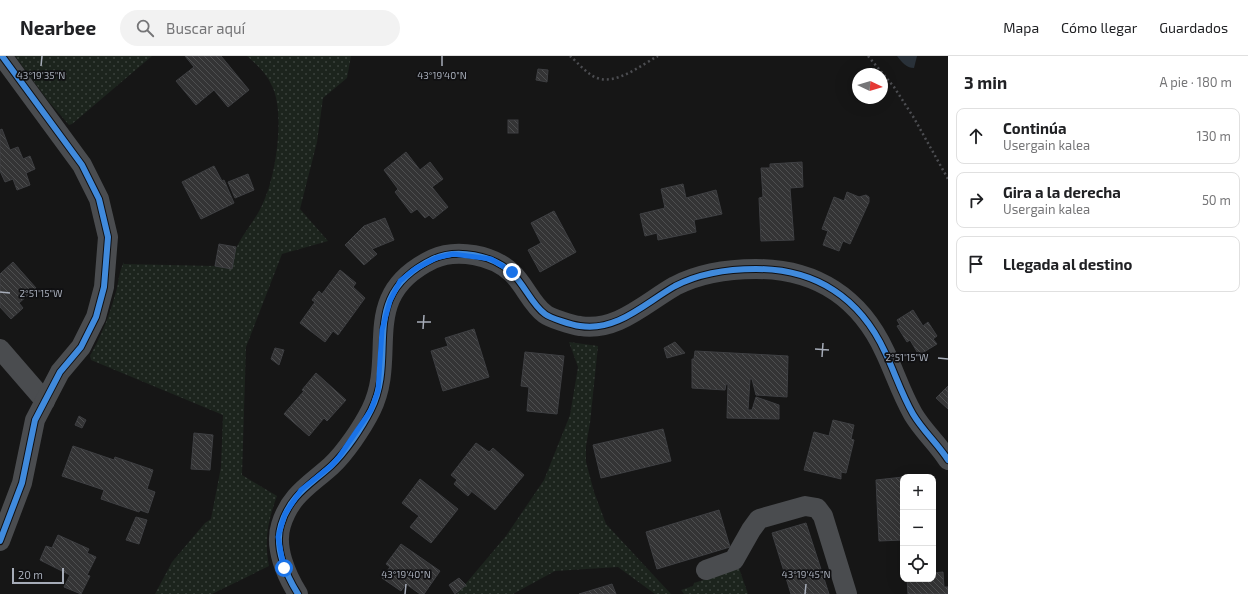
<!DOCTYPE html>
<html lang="es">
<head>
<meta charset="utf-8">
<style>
	:root { --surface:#fff; --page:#f2f2f2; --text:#202124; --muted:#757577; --line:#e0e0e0 }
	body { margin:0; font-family:"Exo 2",sans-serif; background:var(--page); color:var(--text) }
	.controls { position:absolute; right:12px; bottom:12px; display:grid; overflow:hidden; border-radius:8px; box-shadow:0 4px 16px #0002 }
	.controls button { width:36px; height:36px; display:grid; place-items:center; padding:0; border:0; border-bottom:1px solid var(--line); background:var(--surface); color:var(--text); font:20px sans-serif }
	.compass { position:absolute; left:852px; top:12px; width:36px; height:36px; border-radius:50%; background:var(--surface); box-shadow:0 4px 16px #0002; rotate:94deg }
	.scale { position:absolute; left:12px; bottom:10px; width:52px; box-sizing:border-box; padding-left:4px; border:2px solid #a6acb8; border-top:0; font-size:11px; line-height:14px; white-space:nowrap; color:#a6acb8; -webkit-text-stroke:3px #101012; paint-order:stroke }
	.stop { position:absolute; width:12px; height:12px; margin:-9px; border:3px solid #1a73e8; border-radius:50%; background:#fff }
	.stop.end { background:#1a73e8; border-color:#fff; box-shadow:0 1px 4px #0008 }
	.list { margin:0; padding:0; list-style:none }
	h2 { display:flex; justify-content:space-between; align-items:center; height:52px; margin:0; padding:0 16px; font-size:17px }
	h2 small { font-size:13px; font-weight:400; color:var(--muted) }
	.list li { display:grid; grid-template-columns:26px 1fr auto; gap:12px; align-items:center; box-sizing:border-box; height:56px; margin:0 8px 8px; padding:0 8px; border:1px solid var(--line); border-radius:8px }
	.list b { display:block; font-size:15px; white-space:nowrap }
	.list p { margin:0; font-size:13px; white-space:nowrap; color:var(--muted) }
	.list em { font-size:13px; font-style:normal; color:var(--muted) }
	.icon { flex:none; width:22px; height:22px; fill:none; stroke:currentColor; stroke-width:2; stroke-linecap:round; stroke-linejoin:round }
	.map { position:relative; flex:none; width:948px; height:538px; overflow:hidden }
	header { display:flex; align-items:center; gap:24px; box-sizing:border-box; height:56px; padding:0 20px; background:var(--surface); border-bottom:1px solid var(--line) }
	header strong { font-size:19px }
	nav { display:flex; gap:22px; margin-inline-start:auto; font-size:14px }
	.search { width:280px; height:36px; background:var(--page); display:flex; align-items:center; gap:10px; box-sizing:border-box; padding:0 14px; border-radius:22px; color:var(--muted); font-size:15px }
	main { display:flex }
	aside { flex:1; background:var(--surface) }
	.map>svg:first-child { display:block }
	.grass { fill:url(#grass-dots) }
	.water { fill:#293139 }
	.building { fill:url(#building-back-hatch); stroke:#3e3f42 }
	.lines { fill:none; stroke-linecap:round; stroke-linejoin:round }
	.path { stroke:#4c4d51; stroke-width:2.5; stroke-dasharray:2 3; stroke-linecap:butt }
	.minor { stroke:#4a4c4f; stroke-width:20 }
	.cycleway-casing { stroke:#101012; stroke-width:8 }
	.cycleway { stroke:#408adc; stroke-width:6 }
	.route { stroke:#1a73e8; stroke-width:5 }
	.ticks { fill:none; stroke:#a6acb8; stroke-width:1.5 }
	.ticks-label { font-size:10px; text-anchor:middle; fill:#a6acb8; stroke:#101012; stroke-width:3.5; stroke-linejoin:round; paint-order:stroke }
</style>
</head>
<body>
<header>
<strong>Nearbee</strong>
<div class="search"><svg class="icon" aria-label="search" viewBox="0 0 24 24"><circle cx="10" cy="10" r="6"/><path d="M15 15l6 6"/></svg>Buscar aquí</div>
<nav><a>Mapa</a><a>Cómo llegar</a><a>Guardados</a></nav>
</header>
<main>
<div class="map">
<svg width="948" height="538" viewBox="0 0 948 538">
	<defs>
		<pattern id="grass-dots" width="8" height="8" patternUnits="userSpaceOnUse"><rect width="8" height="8" fill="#1c241d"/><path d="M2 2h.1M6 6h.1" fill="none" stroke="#3a413c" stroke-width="1.8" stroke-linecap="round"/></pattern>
		<pattern id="building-back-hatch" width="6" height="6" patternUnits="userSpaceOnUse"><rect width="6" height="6" fill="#343435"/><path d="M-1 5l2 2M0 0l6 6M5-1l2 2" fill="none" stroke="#4e4f50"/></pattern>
	</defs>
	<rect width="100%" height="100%" fill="#161616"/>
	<g class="grass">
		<polygon points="15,0 152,0 72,68 69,69 49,46"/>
		<path d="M 247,0 L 351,0 L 347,22 L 323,42 L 317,86 L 300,153 L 328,185 L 282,198 L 246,291 L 242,419 L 277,440 C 268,464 264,484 269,510 L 212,538 L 155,538 L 172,506 L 205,467 L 211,463 L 221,411 L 223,359 L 91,304 L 90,300 C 101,280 109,261 115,239 C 119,228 118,217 124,206 L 124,208 L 215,210 L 232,213 C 233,207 233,200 235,195 C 242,178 256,164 263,147 C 276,121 286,54 271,28 C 266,17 256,8 247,0 Z"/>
		<polygon points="569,286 598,290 590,367 586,390 586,406 594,436 606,468 671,538 674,538 655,538 618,511 555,515 513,538 457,538 506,480 544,424 570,359 578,311"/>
		<polygon points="739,512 748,538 684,538 681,534 693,530 694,527"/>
	</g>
	<path class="water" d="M 897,0 L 917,0 L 914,12 C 906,12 902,6 897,0 Z"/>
	<g class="building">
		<polygon points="185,0 221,0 249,34 228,51 214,34 196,49 176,25 194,11"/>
		<polygon points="538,13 548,14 547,26 536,24"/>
		<rect x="508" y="64" width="10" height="13"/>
		<polygon points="2,73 10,94 18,91 23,103 30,100 35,113 26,117 30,129 17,134 13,123 5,126 0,115 0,74"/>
		<polygon points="406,96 420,114 430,106 443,123 432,131 448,151 433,163 429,159 425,162 417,153 411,157 395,136 398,133 384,114"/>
		<polygon points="802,106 803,131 790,132 794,184 761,185 759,142 763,141 761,112 770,112 770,108"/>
		<polygon points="214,110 222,125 224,124 234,147 201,163 182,126"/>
		<polygon points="248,118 254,134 235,142 228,126"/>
		<polygon points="683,128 686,142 716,134 722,158 694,164 696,176 658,184 657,177 645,180 640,158 665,152 661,133"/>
		<polygon points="847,136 859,141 866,139 869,141 869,146 850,188 843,185 839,195 823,189 828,175 822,173 834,141 844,145"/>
		<polygon points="554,155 576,196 540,216 528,194 541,187 531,167"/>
		<polygon points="385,162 394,184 372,193 377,198 364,209 345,189 364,170"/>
		<polygon points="219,188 236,191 232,213 215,210"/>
		<polygon points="13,206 36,232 19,247 23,252 11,263 0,251 0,218"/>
		<polygon points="340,214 356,227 353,231 365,242 338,279 333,275 325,286 300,267 315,246 312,244 319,235 322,238"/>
		<polygon points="913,254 923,270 928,266 937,280 933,283 937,288 919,299 910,284 907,286 897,270 900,269 897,264"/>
		<polygon points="474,273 489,321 443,335 431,295 448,290 445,282"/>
		<polygon points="675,286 685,297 667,302 664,292"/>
		<polygon points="275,292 284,294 279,309 271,303"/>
		<polygon points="695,295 788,300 787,341 756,339 752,323 750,323 748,354 752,354 756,341 779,349 779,363 727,362 728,328 726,328 725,334 692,332 692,303 694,303"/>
		<polygon points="525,296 564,300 557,358 527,355 529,331 521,330"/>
		<polygon points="316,317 346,344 327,365 324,362 309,380 284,358 304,335 302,334"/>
		<polygon points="948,330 948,353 936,342"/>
		<polygon points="79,360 86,364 82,372 75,369"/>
		<polygon points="833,364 854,369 851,383 854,384 846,417 841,416 841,423 804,414 814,376 829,380"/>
		<polygon points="663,373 671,405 601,422 593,389"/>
		<polygon points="194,377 213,379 210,414 191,413"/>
		<polygon points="476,387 489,396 493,392 524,419 495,454 451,419"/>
		<polygon points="73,390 114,404 115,401 153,414 147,433 155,436 148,457 140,454 139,456 101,443 104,434 62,420"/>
		<polygon points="903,421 903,484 879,485 876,424"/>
		<polygon points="420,423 458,453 431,487 410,471 419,460 402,447"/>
		<polygon points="457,424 472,435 468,440 454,428"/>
		<polygon points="719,454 730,491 657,513 646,476"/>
		<polygon points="136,461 147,464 139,488 126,484"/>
		<polygon points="806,467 829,538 791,538 772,477"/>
		<polygon points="58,479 89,493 87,497 96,501 87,519 90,520 81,538 64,531 70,519 40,504 46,490 52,492"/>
		<polygon points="401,488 440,515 424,538 420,538 406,528 401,535 382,522 390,511 386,508"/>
		<polygon points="943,516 944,531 948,531 948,538 908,538 907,523 933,523 933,517"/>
		<polygon points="459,522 466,529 455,538 449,529"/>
		<polygon points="612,528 616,538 579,538"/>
	</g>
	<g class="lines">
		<g class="path">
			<path d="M 570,0 C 577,6 588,19 597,22 C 617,29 641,9 658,0"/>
			<polyline points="868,0 894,31 914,62 948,123"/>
		</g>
		<g class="minor">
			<polyline points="0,293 45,345"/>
			<polyline points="0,485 22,427 35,364 60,316 81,291 96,261 104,231 108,181 99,143 82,109 2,0"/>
			<polyline points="706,514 734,504 751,474 759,463 805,450 817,452 823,460 847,538"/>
			<path d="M 298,538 C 286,519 274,491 281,469 C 290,439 310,429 331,410 C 345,397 362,372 371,354 C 399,298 356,240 433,203 C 457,192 493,199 512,217 C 524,228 532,249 545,258 C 550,262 572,269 580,270 C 617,276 645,247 675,230 C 700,217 728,213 756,213 C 816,213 860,242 885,296 C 895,317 901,337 913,358 C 923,375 938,388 948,404"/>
		</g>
		<g class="cycleway-casing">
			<g id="cycleway">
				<polyline points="0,485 22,427 35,364 60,316 81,291 96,261 104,231 108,181 99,143 82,109 2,0"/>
				<path d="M 298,538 C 286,519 274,491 281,469 C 290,439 310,429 331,410 C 345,397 362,372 371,354 C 399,298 356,240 433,203 C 457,192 493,199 512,217 C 524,228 532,249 545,258 C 550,262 572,269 580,270 C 617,276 645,247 675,230 C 700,217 728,213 756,213 C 816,213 860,242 885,296 C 895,317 901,337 913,358 C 923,375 938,388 948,404"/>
			</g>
		</g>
		<use href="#cycleway" class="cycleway"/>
	</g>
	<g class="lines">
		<polyline class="route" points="284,512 278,481 285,458 301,434 332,409 339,401 371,354 378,335 382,274 390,245 400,225 415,213 436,202 453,198 491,203 512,216"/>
	</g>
	<path class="ticks" d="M 41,10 L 42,0M 442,10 L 442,0M 0,236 L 10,237M 417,266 L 431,266M 423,273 L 424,259M 815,293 L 829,294M 822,301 L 823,287M 938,302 L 948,303M 405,538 L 406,528M 805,538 L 806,528"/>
	<g class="ticks-label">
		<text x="41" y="23">43°19'35"N</text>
		<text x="442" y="23">43°19'40"N</text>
		<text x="41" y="241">2°51'15"W</text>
		<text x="907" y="305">2°51'15"W</text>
		<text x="406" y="522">43°19'40"N</text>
		<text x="806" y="522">43°19'45"N</text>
	</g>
</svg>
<div class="controls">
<button>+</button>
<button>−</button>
<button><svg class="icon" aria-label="locate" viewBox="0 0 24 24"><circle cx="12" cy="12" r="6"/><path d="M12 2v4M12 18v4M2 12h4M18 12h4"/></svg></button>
</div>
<svg class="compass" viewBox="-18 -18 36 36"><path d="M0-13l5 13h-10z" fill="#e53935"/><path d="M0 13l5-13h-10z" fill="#757577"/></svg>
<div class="scale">20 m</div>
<div class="stop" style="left:284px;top:512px"></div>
<div class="stop end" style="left:512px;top:216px"></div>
</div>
<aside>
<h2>3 min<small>A pie · 180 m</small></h2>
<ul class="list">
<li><svg class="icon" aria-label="ahead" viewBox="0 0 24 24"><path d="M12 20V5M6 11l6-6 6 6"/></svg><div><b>Continúa</b><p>Usergain kalea</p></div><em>130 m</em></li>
<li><svg class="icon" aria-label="right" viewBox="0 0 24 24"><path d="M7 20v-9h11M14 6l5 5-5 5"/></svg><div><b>Gira a la derecha</b><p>Usergain kalea</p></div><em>50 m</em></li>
<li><svg class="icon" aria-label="arrive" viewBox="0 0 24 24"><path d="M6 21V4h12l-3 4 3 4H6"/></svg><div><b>Llegada al destino</b></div></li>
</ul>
</aside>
</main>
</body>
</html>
